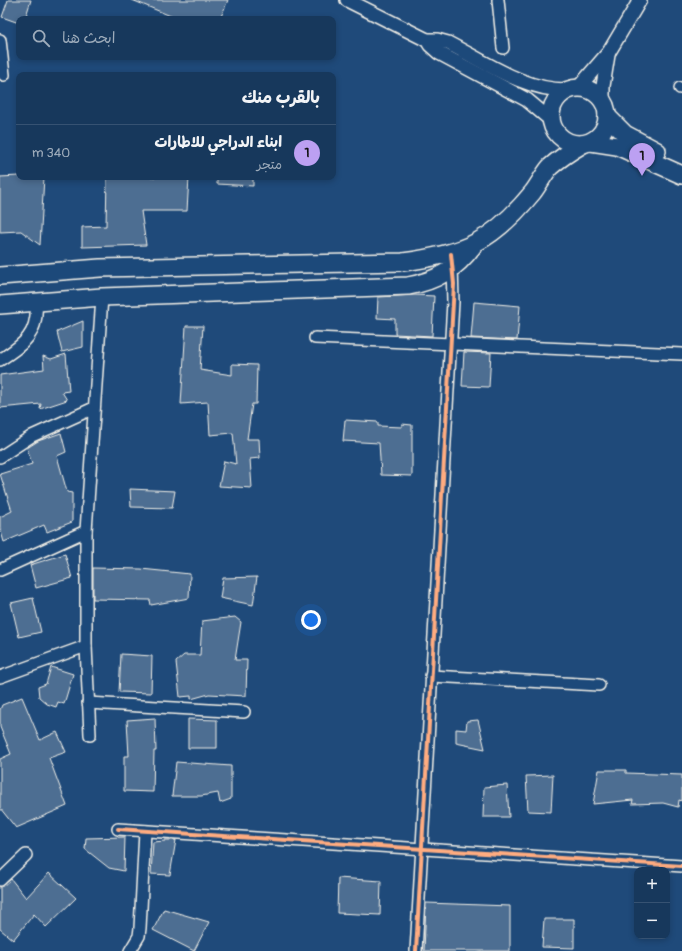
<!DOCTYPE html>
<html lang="ar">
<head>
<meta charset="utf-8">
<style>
	:root { --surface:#17385c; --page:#244365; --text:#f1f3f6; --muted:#9eacbb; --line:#365272; --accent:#bca0f2 }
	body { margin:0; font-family:Pangolin,"Playpen Sans Arabic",sans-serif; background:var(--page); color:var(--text); direction:rtl }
	.controls { position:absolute; right:12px; bottom:12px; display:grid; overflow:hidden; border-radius:8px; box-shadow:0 2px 6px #0003 }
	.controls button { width:36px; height:36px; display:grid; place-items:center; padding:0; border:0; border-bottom:1px solid var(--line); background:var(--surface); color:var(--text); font:20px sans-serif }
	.you { position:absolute; left:311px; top:620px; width:14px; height:14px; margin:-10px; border:3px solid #fff; border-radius:50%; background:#1a73e8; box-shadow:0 0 0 6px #1a73e833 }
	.badge { display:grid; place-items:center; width:26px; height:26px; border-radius:50%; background:var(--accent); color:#111; font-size:13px; font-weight:700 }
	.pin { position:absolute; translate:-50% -33px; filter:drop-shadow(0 1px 2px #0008) }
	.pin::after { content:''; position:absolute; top:21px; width:14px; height:12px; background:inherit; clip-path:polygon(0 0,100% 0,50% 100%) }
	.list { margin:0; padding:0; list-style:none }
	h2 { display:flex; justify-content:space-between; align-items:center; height:52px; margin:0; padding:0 16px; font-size:17px }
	h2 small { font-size:13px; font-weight:400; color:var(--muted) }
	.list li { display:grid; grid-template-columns:26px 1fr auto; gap:12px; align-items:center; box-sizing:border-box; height:56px; padding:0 16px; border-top:1px solid var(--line) }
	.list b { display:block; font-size:15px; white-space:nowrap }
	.list p { margin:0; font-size:13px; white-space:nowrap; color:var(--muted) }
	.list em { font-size:13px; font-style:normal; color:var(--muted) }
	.icon { flex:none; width:22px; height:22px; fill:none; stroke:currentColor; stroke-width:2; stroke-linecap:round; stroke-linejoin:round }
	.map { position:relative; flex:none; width:682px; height:951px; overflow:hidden; direction:ltr }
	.search { position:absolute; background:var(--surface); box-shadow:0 2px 6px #0003; left:16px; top:16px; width:320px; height:44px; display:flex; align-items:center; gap:10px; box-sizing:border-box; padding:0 14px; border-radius:8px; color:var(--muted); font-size:15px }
	.panel { position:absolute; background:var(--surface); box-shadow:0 2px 6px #0003; left:16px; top:72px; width:320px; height:108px; border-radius:8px; direction:rtl }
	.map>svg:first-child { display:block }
	.building { fill:#4d6e92; stroke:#f4f1e8 }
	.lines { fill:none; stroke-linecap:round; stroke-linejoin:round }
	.minor-casing { stroke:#f4f1e8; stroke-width:14 }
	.tertiary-casing { stroke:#f4f1e8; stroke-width:16 }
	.primary-casing { stroke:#f4f1e8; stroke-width:20 }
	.minor { stroke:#1f4a7a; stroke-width:11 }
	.tertiary { stroke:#1f4a7a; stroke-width:13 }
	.primary { stroke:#1f4a7a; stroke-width:17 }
	.cycleway-casing { stroke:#1f4a7a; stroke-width:6 }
	.cycleway { stroke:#ffac80; stroke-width:4 }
</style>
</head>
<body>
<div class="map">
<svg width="682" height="951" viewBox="0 0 682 951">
	<rect width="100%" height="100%" fill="#1f4a7a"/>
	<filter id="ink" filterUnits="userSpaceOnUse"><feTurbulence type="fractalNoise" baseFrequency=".025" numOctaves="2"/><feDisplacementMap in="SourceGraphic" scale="8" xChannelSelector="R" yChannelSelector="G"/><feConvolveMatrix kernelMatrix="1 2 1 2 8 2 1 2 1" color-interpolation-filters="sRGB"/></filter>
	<g filter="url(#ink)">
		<g class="building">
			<polygon points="8,0 31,0 25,19 19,19 19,23 2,17"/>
			<polygon points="132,0 228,0 220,19 178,19"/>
			<polygon points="19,176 44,177 40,245 21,231 0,232 0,177"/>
			<polygon points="107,177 189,177 187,211 141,211 146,245 82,247 82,227 106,226"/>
			<polygon points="217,177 253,177 253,186 217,184"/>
			<polygon points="415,295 434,296 432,336 395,334 395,319 377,318 378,297"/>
			<polygon points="474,302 520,306 517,340 471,338"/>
			<polygon points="83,321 83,347 62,352 57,332"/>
			<polygon points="186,326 203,326 200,370 232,375 232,364 257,365 256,404 252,404 247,439 259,439 260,458 250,459 252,488 219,486 224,461 236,464 233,433 210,435 208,402 181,404"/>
			<polygon points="464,352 491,353 489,387 462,386"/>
			<polygon points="66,354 69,391 62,392 67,400 40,409 41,404 0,408 0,375 44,369 43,356 51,359"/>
			<polygon points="345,420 378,422 378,426 402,427 402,424 412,425 412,476 381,475 379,443 343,441"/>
			<polygon points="61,433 66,452 57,456 67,492 72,493 72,522 47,532 44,525 4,542 0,528 0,517 12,511 0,474 32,464 27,448 38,441"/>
			<polygon points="130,489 175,491 172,508 131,507"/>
			<polygon points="65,554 72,578 36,588 30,565"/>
			<polygon points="93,568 141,569 190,574 189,598 151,605 150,600 93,599"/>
			<polygon points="257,577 253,605 220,598 223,578"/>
			<polygon points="33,598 41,632 19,637 11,603"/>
			<polygon points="235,617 241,622 235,660 247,660 246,696 209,694 191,699 191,696 180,697 176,662 184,655 200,655 202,621"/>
			<polygon points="121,654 152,656 151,693 119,692"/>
			<polygon points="51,667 73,674 64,704 58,702 56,707 47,704 39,697 38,687 46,684"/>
			<polygon points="22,697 40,740 57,732 66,752 49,758 67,806 16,828 0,808 0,759 11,754 0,727 0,710 2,705"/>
			<polygon points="155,718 156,751 154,751 153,792 124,791 124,756 129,756 127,720"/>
			<polygon points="188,719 217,720 217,748 188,748"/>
			<polygon points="478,720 485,749 456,743 456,729 466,730 467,721"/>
			<polygon points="176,762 231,766 231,799 220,803 218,793 201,796 172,796"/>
			<polygon points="599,770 626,770 626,773 682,775 682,801 679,800 678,807 663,803 632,804 633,800 593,804"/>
			<polygon points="553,775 551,812 528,811 526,776"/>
			<polygon points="507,785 509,817 483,817 484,787"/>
			<polygon points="125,837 124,871 109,868 85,849 86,838"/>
			<polygon points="165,840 176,840 170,875 151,874 153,842 165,841"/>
			<polygon points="49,873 76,898 46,927 34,914 13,940 0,929 0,887 11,879 26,898"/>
			<polygon points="338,878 381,881 380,915 337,913"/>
			<polygon points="426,903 510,906 510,951 424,951"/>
			<polygon points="164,909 209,922 194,951 153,930"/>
			<polygon points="544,919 574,919 574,948 542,947"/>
		</g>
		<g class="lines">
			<g class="minor-casing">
				<g id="minor">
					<polyline points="498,0 503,48"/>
					<polyline points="0,40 4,75"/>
					<polyline points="680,88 682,88"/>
					<polyline points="315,338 682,354"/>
					<path d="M 0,360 C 24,344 39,334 36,302"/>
					<polyline points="0,457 32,436 94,408"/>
					<polyline points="0,570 86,531"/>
					<polyline points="431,676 599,685"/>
					<polyline points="0,677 86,646"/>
					<polyline points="88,703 244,712"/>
					<polyline points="90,735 86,646 86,531 102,297"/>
					<polyline points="118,829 682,866"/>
					<polyline points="0,880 26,855"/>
					<polyline points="130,951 139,936 140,928 145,831"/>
					<polyline points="416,951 453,302 452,264"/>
				</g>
			</g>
			<g class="tertiary-casing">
				<g id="tertiary">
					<path d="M 347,0 L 427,40 L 437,40 L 448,43 C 485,62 525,91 568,90"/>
					<polyline points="427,40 430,45 439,53 527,100 552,121"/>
					<polyline points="578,88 609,52 640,0"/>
					<polyline points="603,101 603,86 608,55"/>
				</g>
			</g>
			<g class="primary-casing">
				<g id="primary">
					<circle cx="579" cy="116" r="28"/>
					<polyline points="607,116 625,134 657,151"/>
					<polyline points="591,142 617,146 682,175"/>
					<path d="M 0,276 L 100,268 L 403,262 C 465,254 493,241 533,192 C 539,184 544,174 550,167 C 560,158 571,151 583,144"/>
					<path d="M 0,305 L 102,297 L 408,286 C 437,281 456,269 473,246"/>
				</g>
			</g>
			<use href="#minor" class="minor"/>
			<use href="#tertiary" class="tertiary"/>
			<use href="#primary" class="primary"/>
			<g class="cycleway-casing">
				<g id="cycleway">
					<polyline points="118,829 682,866"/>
					<polyline points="416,951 453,302 454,284 451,254"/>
				</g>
			</g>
			<use href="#cycleway" class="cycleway"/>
		</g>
	</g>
</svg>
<div class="controls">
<button>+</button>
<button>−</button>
</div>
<div class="you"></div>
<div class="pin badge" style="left:642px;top:176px">1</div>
<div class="search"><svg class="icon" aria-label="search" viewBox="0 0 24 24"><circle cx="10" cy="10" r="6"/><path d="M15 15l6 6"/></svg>ابحث هنا</div>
<section class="panel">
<h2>بالقرب منك<small></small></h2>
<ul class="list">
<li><span class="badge">1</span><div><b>ابناء الدراجي للاطارات</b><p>متجر</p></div><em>340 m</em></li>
</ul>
</section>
</div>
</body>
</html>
